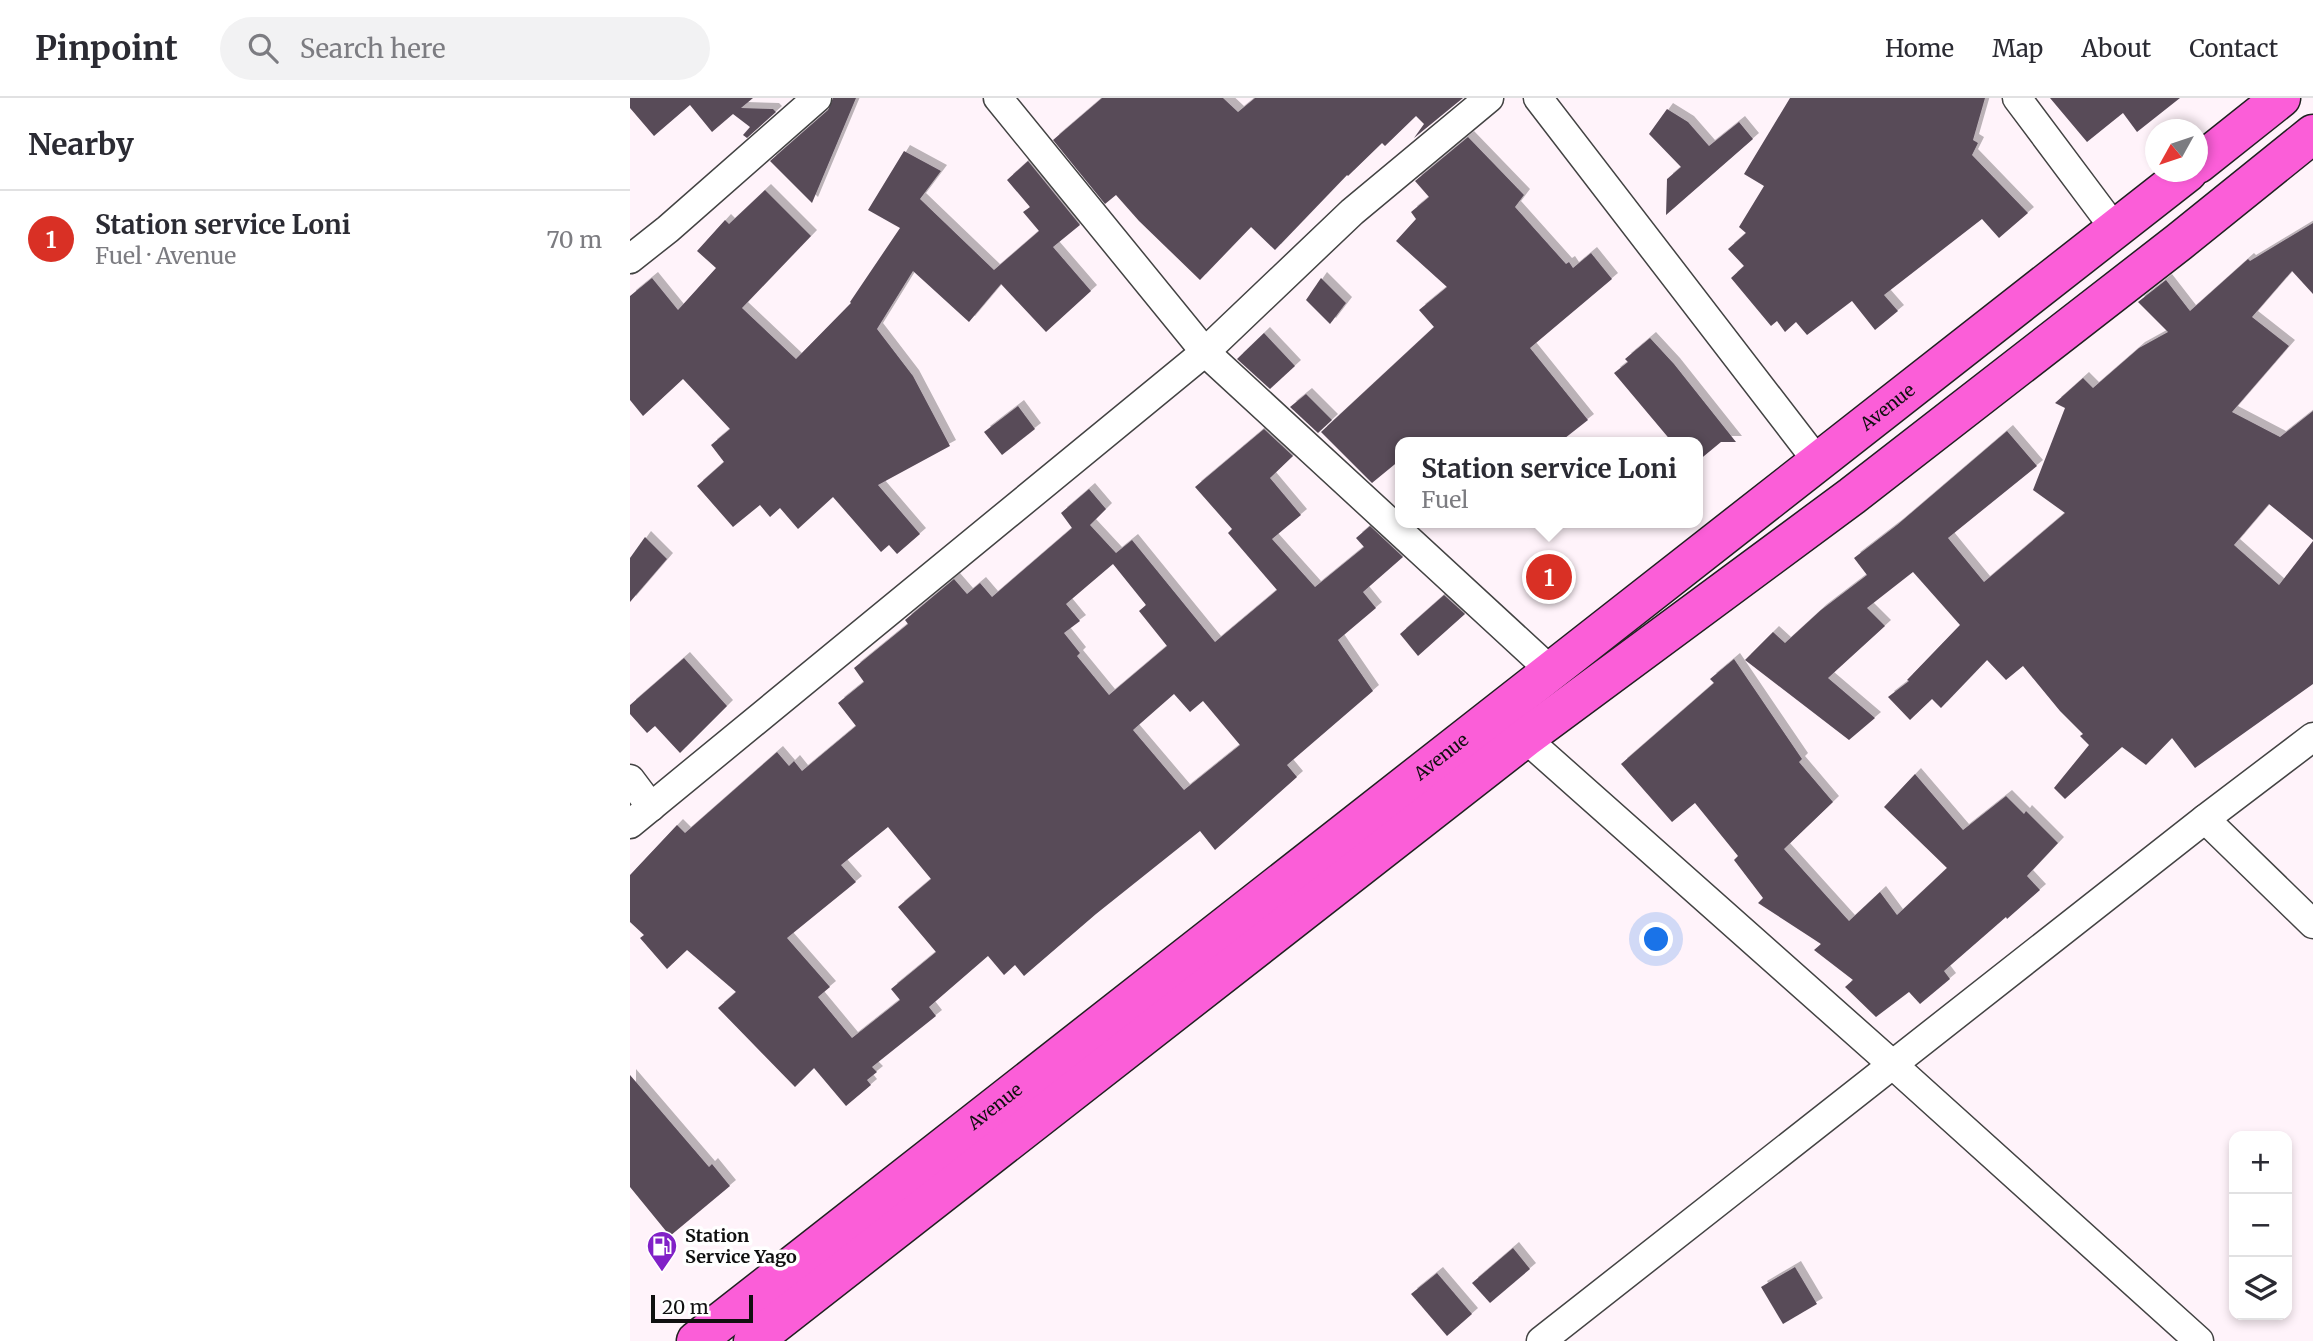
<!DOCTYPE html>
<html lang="en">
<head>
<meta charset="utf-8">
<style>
	:root { --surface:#fff; --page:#f2f2f3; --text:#2b2b33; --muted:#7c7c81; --line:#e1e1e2; --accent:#d93025 }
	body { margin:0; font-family:Merriweather,serif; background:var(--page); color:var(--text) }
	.controls { position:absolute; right:21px; bottom:21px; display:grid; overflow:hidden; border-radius:14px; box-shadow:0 4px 10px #0003 }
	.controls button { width:63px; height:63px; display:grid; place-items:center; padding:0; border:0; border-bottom:2px solid var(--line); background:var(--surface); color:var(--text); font:35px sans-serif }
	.compass { position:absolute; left:1515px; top:21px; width:63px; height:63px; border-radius:50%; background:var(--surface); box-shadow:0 4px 10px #0003; rotate:230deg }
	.scale { position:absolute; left:21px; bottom:18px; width:102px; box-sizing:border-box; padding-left:7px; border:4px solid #101010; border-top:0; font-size:19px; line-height:24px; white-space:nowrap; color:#101010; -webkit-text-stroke:5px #fff; paint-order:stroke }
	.you { position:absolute; left:1027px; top:842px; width:24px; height:24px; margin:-18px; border:5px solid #fff; border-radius:50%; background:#1a73e8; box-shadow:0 0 0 10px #1a73e833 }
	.badge { display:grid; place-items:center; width:46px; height:46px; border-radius:50%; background:var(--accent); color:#fff; font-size:23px; font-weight:700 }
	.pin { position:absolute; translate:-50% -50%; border:4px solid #fff; box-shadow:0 2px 7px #0006 }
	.popup { position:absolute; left:765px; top:339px; width:308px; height:91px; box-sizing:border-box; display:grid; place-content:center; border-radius:14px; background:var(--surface); filter:drop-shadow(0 2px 5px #0005); font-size:23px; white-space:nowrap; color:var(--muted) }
	.popup b { font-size:26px; color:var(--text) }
	.popup::after { content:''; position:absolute; left:50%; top:100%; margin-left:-14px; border:14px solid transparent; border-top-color:var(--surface) }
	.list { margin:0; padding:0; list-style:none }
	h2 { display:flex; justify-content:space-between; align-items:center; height:91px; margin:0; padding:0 28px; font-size:30px }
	h2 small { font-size:23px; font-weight:400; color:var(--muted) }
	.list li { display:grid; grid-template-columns:46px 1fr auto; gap:21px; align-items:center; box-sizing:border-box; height:98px; padding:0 28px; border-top:2px solid var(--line) }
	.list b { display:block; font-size:26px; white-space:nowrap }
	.list p { margin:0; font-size:23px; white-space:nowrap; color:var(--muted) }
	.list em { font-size:23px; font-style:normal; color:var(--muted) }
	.icon { flex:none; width:38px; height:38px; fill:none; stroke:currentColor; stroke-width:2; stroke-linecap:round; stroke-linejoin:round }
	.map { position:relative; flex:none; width:1683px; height:1243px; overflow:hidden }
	header { display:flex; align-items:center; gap:42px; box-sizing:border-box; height:98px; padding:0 35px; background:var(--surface); border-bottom:2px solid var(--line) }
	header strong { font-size:33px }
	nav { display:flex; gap:38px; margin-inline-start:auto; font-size:24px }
	.search { width:490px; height:63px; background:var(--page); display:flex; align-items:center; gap:18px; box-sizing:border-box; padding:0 24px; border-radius:38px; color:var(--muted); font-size:26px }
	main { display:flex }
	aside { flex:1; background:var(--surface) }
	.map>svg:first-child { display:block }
	.building { fill:#594c59; fill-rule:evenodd; filter:url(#shadow) }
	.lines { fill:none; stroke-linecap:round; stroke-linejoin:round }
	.minor-casing { stroke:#434343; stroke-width:31 }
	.trunk-casing { stroke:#212121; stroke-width:41 }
	.minor { stroke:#fff; stroke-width:28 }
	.trunk { stroke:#fb5ed8; stroke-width:38 }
	.labels { text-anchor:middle; stroke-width:7; stroke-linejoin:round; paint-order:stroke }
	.street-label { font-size:18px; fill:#101010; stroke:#fff }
	.poi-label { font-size:18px; font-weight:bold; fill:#101010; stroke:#fff; text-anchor:start }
</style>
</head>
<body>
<header>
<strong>Pinpoint</strong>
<div class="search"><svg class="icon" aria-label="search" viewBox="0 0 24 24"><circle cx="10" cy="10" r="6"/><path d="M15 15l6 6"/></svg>Search here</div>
<nav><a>Home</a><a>Map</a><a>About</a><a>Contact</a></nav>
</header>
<main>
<aside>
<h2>Nearby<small></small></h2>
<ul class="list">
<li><span class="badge">1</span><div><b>Station service Loni</b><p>Fuel · Avenue</p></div><em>70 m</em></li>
</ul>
</aside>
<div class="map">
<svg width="1683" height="1243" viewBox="0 0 1683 1243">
	<defs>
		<filter id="shadow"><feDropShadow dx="6" dy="-6" stdDeviation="0" flood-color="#0004"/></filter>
	</defs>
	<rect width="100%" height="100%" fill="#fff3fa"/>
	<g class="building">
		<polygon points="0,0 123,0 111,10 143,11 146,14 117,40 113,37 120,29 103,16 82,34 60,7 24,38 0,10"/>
		<polygon points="203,0 226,0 182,105 140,63 198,12"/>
		<polygon points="472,0 593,0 608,14 625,0 833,0 784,40 794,26 786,18 755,48 752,45 718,78 717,77 645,152 621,129 570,182 509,123 486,97 475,106 423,42"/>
		<polygon points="1160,0 1355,0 1343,42 1348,45 1342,57 1398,115 1369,140 1352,121 1254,197 1268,213 1245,232 1222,203 1177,237 1166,224 1155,234 1147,223 1141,228 1101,180 1114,168 1098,151 1116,135 1109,129 1134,88 1114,76"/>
		<polygon points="1420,0 1550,0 1507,34 1493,15 1457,44"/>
		<polygon points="1037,11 1058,24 1079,48 1109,24 1123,41 1036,117 1037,81 1051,69 1019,36"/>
		<polygon points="838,39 894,97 885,109 936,166 939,164 943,170 961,155 982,181 900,250 958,322 930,344 770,344 770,362 742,385 691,334 804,229 789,212 817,189 766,143 786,121 781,114 799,99 785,83"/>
		<polygon points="274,53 311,73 290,101 364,172 409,133 393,114 400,109 377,82 398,63 450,127 423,149 461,193 416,234 371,186 339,224 283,173 247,231 283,278 320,348 248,387 290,436 267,456 259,447 251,454 203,399 168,431 150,410 140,419 130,407 103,429 67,388 94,364 81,347 100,331 53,281 13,318 0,302 0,198 22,180 48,212 86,170 67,153 95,122 99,126 135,92 181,138 112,210 166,261 221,205 220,204 270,130 238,112"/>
		<polygon points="1683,125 1683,196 1662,173 1622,219 1659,248 1602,314 1650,339 1683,313 1683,442 1639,406 1604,447 1649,487 1683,443 1683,586 1565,670 1542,640 1516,667 1492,649 1435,701 1424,690 1459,647 1450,638 1453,636 1430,613 1393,568 1376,582 1357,562 1311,610 1302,601 1280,622 1258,599 1279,583 1277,582 1330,527 1283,474 1237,510 1255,528 1198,580 1245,620 1219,642 1115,562 1143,534 1155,545 1191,512 1237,477 1224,460 1267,427 1377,333 1407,368 1318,440 1354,484 1435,415 1403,392 1435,310 1425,305 1453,280 1463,290 1509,250 1538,234 1508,204 1536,182 1560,213 1618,161 1620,163"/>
		<polygon points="691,180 716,205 700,226 676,202"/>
		<polygon points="634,235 665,268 640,291 607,261"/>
		<polygon points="1020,240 1044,266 1106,344 1091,344 1068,363 1068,344 1042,344 984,275 998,264 995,261"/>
		<polygon points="676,296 702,322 688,335 660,309"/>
		<polygon points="388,308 405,331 372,357 354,334"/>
		<path d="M 634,331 L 663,358 L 640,380 L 671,417 L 642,441 L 685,489 L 734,449 L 726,440 L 740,428 L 773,459 L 733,494 L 746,510 L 708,542 L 743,593 L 657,667 L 667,679 L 585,752 L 570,733 L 466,816 L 394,878 L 385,867 L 374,877 L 358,858 L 299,909 L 306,918 L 242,969 L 247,974 L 237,982 L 241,987 L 216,1008 L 184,970 L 165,989 L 88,910 L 106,894 L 57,852 L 37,871 L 10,840 L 14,837 L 0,824 L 0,777 L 47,727 L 55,735 L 147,654 L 159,668 L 164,663 L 172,673 L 226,628 L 208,605 L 234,584 L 224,570 L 278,526 L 275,522 L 324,481 L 337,496 L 350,485 L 362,499 L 442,430 L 431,415 L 459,391 L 476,411 L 460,427 L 486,455 L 502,442 L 585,544 L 647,492 L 598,435 L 602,431 L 565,389 ZM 483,466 L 516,507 L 509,513 L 537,548 L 479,597 L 447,558 L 450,555 L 434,535 L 450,523 L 436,506 ZM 544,596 L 560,614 L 573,603 L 610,647 L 554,692 L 503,632 ZM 258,729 L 301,781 L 268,809 L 306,854 L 261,891 L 270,902 L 222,940 L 188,899 L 200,889 L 157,840 L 226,784 L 211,767 Z"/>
		<polygon points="15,439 37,461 0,504 0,460"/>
		<polygon points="814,497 835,516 788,558 770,536"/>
		<polygon points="54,560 97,608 50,655 25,628 17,635 0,616 0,607"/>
		<polygon points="1104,561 1172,661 1169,664 1203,704 1154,751 1219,823 1250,794 1267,817 1317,770 1254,709 1285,676 1333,732 1376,698 1394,716 1396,713 1428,745 1397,778 1410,792 1377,821 1376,819 1314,873 1320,881 1290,906 1279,894 1246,919 1215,889 1223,882 1184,852 1191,846 1128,805 1133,800 1104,762 1108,758 1065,705 1042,724 991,666 1084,585 1080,581"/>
		<polygon points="0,977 79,1069 82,1066 100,1088 40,1138 0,1089"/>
		<polygon points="883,1150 900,1171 860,1205 842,1185"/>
		<polygon points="1165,1169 1187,1206 1153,1226 1131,1189"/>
		<polygon points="807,1175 842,1216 817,1238 781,1196"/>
	</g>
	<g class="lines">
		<g class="minor-casing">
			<g id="minor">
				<polyline points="368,0 575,254 921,573"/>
				<polyline points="908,0 1188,364"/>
				<polyline points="1387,0 1485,131"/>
				<polyline points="0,161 38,131 187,0"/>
				<polyline points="895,640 1262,966 1569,1243"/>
				<polyline points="0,681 21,709"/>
				<polyline points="1575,721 1683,826"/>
				<polyline points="0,726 575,254 722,114 859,0"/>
				<polyline points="911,1243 1575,721 1683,639"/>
			</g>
		</g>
		<g class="trunk-casing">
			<g id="trunk">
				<polyline points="1568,66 1651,0"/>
				<path id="s1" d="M 66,1243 L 1558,74"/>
				<polyline points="123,1243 895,640 1222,398 1549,144 1683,36"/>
			</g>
		</g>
		<use href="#minor" class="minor"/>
		<use href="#trunk" class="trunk"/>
	</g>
	<defs>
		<g id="fuel-pin" transform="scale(1.575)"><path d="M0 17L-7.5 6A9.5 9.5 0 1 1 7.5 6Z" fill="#8121c7" stroke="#fff"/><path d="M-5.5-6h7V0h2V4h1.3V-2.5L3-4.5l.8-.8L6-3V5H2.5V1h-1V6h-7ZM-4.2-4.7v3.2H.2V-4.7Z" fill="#fff"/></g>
	</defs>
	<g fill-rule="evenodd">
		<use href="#fuel-pin" x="32" y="1148"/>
	</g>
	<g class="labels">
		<g class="street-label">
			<text dy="6" stroke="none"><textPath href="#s1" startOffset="1514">Avenue</textPath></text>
			<text dy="6" stroke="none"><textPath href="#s1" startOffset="947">Avenue</textPath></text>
			<text dy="6" stroke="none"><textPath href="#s1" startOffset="380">Avenue</textPath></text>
		</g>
		<g class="poi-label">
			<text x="55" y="1144">Station<tspan x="55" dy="21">Service Yago</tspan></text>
		</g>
	</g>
</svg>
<div class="controls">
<button>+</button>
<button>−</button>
<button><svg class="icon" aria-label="layers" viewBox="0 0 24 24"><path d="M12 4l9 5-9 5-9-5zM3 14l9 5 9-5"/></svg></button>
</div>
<svg class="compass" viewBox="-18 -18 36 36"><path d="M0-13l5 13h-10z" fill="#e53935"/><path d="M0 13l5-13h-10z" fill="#7c7c81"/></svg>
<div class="scale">20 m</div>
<div class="you"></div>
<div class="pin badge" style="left:919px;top:479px">1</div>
<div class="popup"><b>Station service Loni</b>Fuel</div>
</div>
</main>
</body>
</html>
